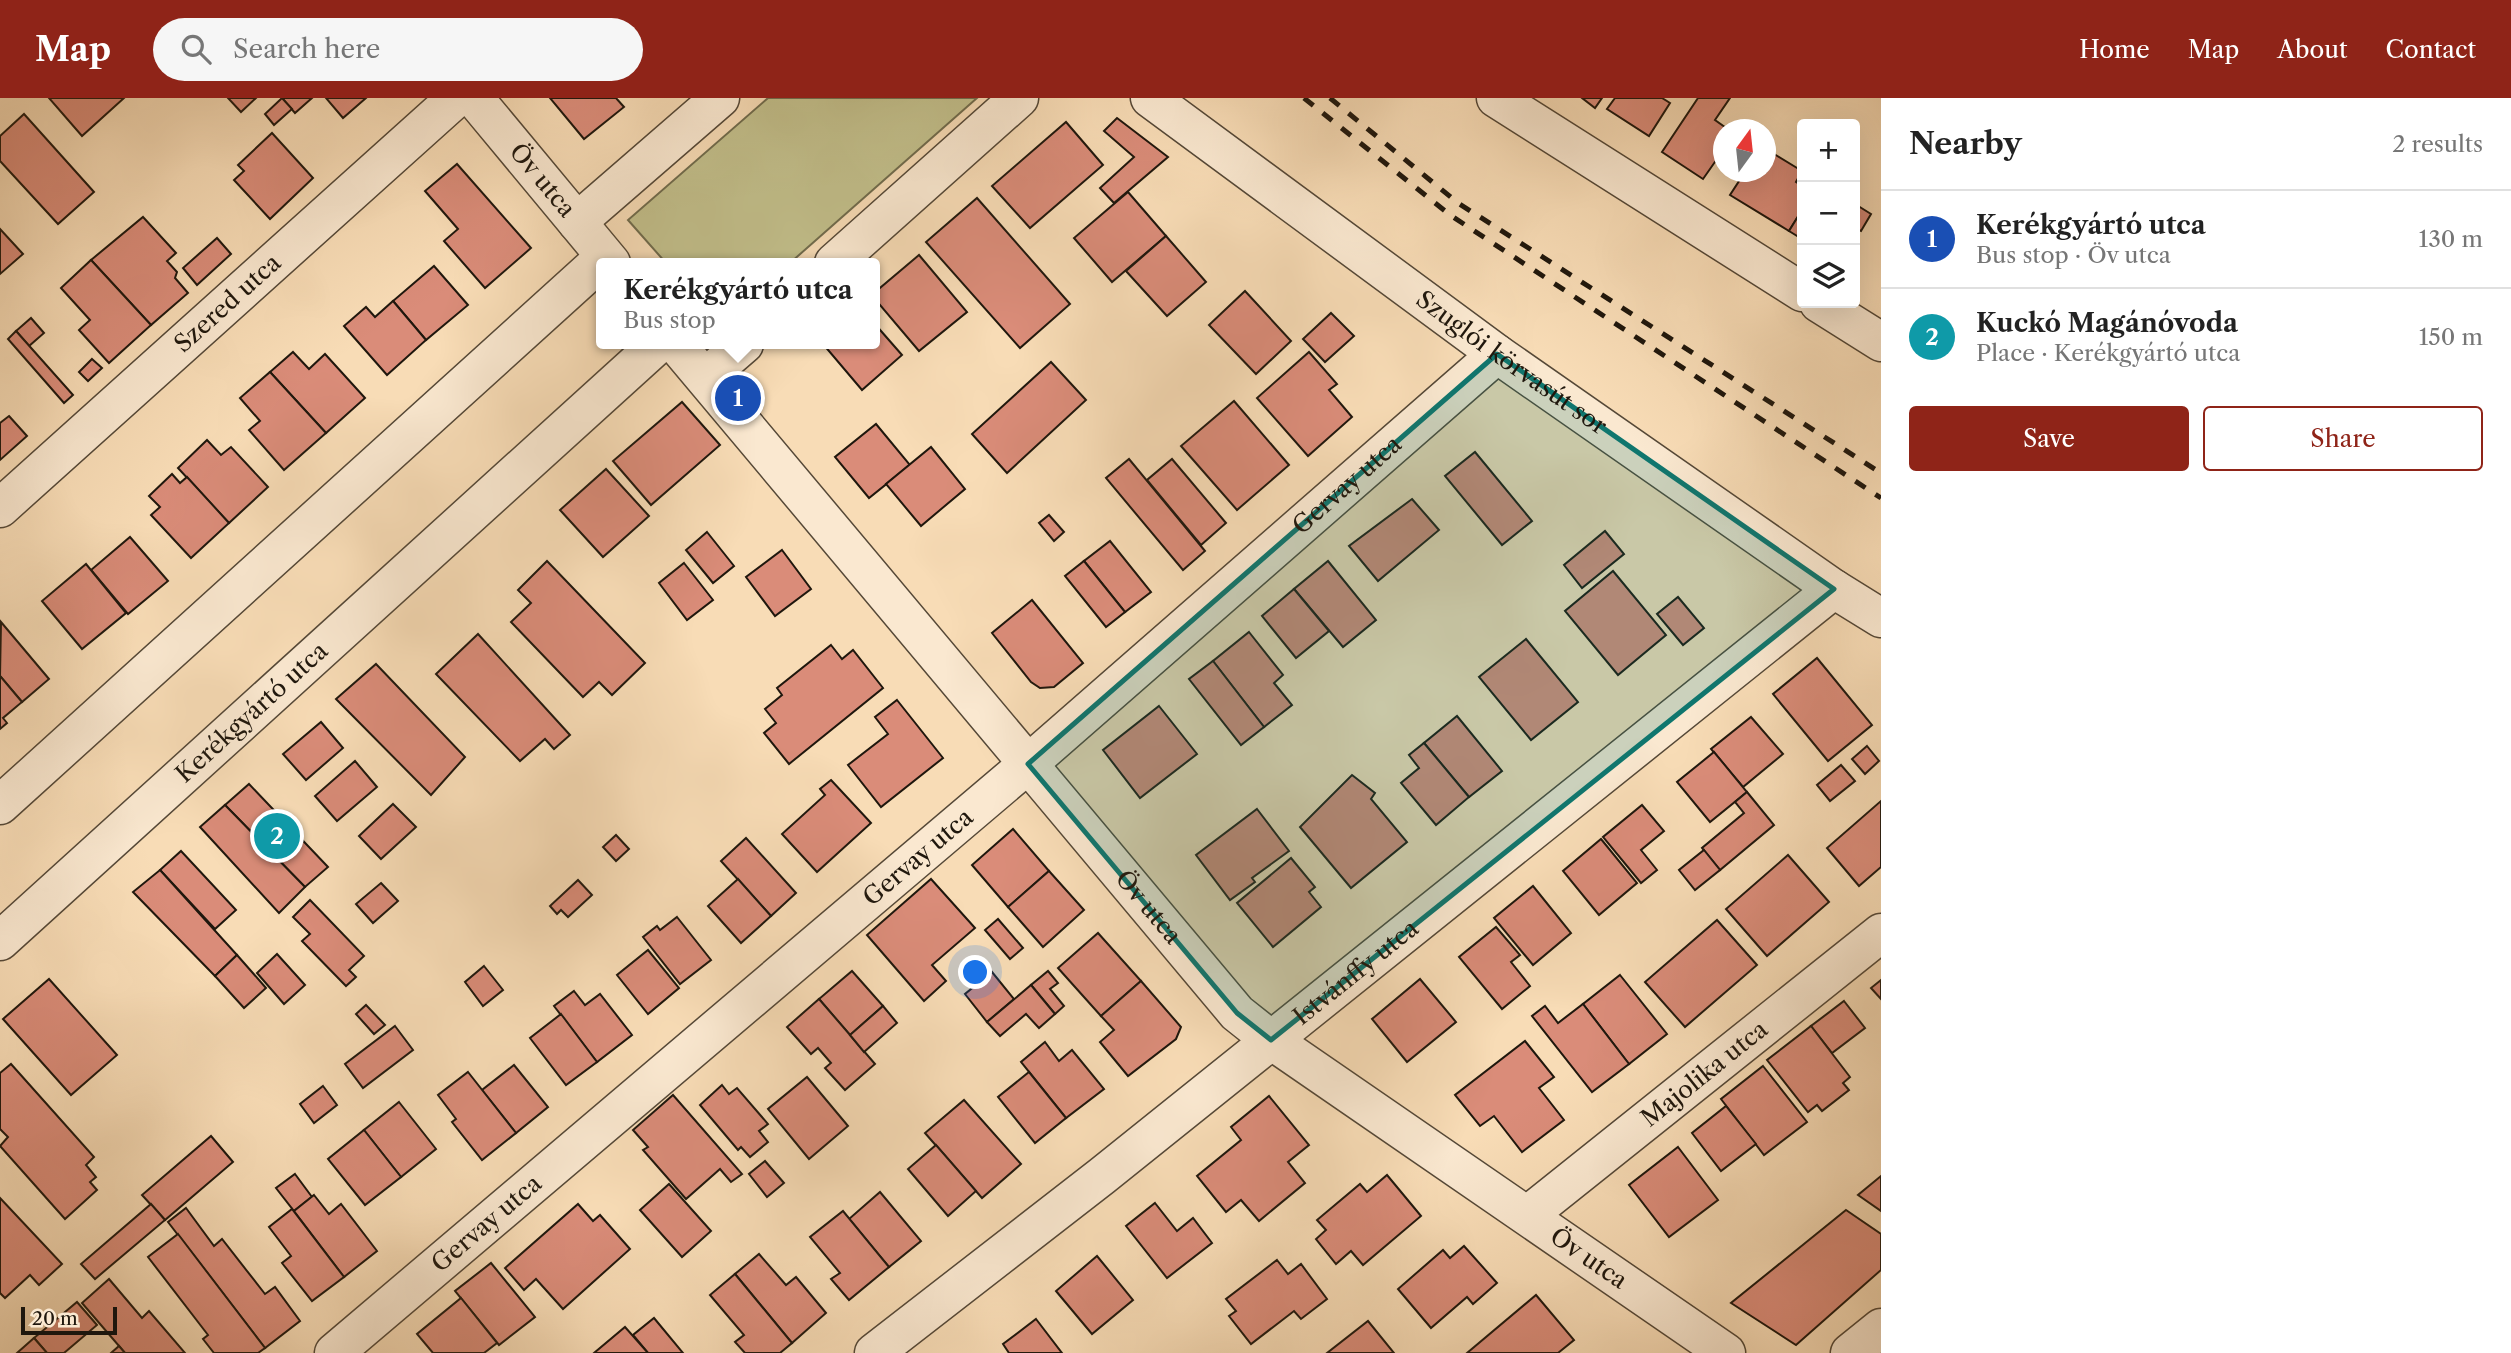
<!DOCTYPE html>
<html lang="en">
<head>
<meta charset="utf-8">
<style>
	:root { --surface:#fff; --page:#f6f6f6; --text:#222; --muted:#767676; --line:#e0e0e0; --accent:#8f2418 }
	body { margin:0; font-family:"Libre Caslon Text",serif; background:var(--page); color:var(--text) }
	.controls { position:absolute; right:21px; top:21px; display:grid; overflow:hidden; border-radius:7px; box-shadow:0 7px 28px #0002 }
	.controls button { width:63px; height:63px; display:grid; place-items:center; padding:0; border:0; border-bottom:2px solid var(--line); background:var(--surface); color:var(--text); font:35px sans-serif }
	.compass { position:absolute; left:1713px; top:21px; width:63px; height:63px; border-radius:50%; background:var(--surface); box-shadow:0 7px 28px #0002; rotate:15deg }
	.scale { position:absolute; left:21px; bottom:18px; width:96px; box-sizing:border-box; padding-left:7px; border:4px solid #1f170d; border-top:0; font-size:19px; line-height:24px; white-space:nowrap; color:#1f170d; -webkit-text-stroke:5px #fae8d0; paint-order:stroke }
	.you { position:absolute; left:976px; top:875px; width:24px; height:24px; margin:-18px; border:5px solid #fff; border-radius:50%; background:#1a73e8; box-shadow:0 0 0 10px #1a73e833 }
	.badge { display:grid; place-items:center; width:46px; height:46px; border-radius:50%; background:var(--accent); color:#fff; font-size:23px; font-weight:700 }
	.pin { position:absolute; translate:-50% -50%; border:4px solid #fff; box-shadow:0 2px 7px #0006 }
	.popup { position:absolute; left:596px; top:160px; width:284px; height:91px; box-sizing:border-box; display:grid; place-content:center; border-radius:7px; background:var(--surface); filter:drop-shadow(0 2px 5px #0005); font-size:23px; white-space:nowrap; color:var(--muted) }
	.popup b { font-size:26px; color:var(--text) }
	.popup::after { content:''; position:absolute; left:50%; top:100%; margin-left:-14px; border:14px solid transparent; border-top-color:var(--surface) }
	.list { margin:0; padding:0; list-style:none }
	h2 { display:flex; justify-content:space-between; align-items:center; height:91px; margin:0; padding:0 28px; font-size:30px }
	h2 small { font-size:23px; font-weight:400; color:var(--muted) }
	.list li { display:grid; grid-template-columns:46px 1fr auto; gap:21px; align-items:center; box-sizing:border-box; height:98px; padding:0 28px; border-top:2px solid var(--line) }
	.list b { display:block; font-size:26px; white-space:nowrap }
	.list p { margin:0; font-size:23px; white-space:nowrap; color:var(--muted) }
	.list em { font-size:23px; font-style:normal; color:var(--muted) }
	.actions { display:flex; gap:14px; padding:21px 28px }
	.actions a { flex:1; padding:16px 0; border:2px solid var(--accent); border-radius:7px; text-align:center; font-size:24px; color:var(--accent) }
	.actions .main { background:var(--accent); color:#fff }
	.icon { flex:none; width:38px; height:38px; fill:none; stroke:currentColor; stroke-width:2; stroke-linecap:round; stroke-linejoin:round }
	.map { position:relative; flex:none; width:1881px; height:1255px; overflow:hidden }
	header { display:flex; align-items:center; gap:42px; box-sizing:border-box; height:98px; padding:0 35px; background:var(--accent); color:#fff }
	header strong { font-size:33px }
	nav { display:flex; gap:38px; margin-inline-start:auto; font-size:24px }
	.search { width:490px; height:63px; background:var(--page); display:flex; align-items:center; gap:18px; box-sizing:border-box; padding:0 24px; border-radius:38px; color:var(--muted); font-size:26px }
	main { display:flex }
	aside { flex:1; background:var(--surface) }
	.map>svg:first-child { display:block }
	.green { fill:#c2bf8b; stroke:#706b4c; stroke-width:2 }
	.building { fill:#da8c79; stroke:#1f170d; stroke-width:2 }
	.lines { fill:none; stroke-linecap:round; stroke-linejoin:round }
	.minor-casing { stroke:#554837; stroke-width:41 }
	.minor { stroke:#fae8d0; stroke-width:38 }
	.rail { stroke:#1f170d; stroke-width:5; stroke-dasharray:12 12; stroke-linecap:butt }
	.marked { fill:#0f766e; fill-opacity:0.2; stroke:#0f766e; stroke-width:5; stroke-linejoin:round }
	.labels { text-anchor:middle; stroke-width:5; stroke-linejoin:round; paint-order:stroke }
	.street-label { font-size:24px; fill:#1f170d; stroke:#fae8d0 }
</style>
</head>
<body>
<header>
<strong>Map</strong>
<div class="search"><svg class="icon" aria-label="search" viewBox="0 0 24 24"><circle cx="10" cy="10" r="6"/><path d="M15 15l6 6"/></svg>Search here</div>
<nav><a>Home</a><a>Map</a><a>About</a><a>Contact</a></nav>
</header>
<main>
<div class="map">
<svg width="1881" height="1255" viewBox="0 0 1881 1255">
	<rect width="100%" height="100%" fill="#f8dcb6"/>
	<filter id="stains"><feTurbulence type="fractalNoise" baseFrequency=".00286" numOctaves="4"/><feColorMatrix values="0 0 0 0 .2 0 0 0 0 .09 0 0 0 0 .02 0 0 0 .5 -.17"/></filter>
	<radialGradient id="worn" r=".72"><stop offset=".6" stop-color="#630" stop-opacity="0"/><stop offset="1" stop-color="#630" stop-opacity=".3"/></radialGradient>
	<polygon class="green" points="768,0 977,0 790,165 666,165 628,122"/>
	<g class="building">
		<polygon points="49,0 124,0 82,38"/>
		<polygon points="228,0 256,0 241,14"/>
		<polygon points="282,0 312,0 295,15"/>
		<polygon points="282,0 292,11 274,27 265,16"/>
		<polygon points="326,0 366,0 343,20"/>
		<polygon points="550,0 616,0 624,9 584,41"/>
		<polygon points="1582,0 1602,0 1595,10"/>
		<polygon points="1615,0 1662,0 1670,5 1649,38 1607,11"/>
		<polygon points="1698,0 1730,0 1715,22 1729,32 1724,32 1724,51 1703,81 1662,54"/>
		<polygon points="24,16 94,94 58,126 0,63 0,38"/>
		<polygon points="1117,20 1168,59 1114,105 1100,90 1134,59 1104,33"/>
		<polygon points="1066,24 1103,67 1030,130 992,88"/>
		<polygon points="272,35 313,80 270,121 234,82 244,73 238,67"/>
		<polygon points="1766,51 1802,73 1796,84 1802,88 1802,112 1789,133 1730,97 1745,74 1766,74"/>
		<polygon points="457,66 531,150 485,190 444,143 458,131 425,93"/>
		<polygon points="1128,94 1166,138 1112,184 1074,140"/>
		<polygon points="977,100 1070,206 1020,250 926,144"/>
		<polygon points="1855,106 1871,116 1861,133 1855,130"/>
		<polygon points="1802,112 1802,141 1789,133"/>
		<polygon points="143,119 176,155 167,163 177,174 175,180 188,195 151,227 91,162"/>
		<polygon points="0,131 23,156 0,176"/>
		<polygon points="1166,138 1206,184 1167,218 1126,173"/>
		<polygon points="217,140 231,156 197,187 183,170"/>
		<polygon points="919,157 967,214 919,253 874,200 874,195"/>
		<polygon points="91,162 151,227 109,265 79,232 90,222 61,190"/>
		<polygon points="434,168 468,207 426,242 393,203"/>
		<polygon points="1245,193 1291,243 1256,276 1209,227"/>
		<polygon points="393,203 426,242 387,277 344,228 366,209 375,219"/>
		<polygon points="1331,215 1354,238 1325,264 1303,241"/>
		<polygon points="31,220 44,235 29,248 16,233"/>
		<polygon points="874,225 902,257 862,292 823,246 874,246"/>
		<polygon points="16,233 73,297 64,305 8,241"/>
		<polygon points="293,254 309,271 325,256 365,300 326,335 270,274"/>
		<polygon points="1309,254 1337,286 1329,292 1352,319 1308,358 1257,300"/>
		<polygon points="92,261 102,270 88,283 79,274"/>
		<polygon points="1051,264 1086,302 1007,375 972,336"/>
		<polygon points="270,274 326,335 284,372 249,332 260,323 240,300"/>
		<polygon points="1234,303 1289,367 1237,412 1181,348"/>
		<polygon points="682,304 720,347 651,407 613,363"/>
		<polygon points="9,318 27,338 0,362 0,325"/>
		<polygon points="876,326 910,367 869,400 835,359"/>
		<polygon points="207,342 221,357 231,349 268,389 229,425 178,370"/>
		<polygon points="931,349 965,391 921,428 886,386"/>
		<polygon points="1475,354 1532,423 1502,447 1445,378"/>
		<polygon points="1129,361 1205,453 1183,472 1106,380"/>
		<polygon points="1172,361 1226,425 1201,447 1147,382"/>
		<polygon points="606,371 649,418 603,459 560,412"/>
		<polygon points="172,376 180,385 187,379 229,425 191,460 151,417 160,409 149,398"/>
		<polygon points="1412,401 1439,432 1378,483 1349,448"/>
		<polygon points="1049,417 1064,434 1054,443 1039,425"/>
		<polygon points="1605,433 1624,456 1582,490 1564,467"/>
		<polygon points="707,434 734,468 713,485 686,452"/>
		<polygon points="130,439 168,483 128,516 91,472"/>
		<polygon points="1110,443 1151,494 1125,514 1084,463"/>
		<polygon points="782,452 811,491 775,518 746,479"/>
		<polygon points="547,463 645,565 612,597 599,584 583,599 511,524 531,505 518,492"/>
		<polygon points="1084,463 1125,514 1106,529 1065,478"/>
		<polygon points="1328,463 1376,522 1343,549 1294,491"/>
		<polygon points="684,465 713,502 687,522 659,485"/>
		<polygon points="86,466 126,515 82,551 42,503"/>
		<polygon points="1613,473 1666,537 1618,577 1565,513"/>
		<polygon points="1294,491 1329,533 1296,560 1262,518"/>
		<polygon points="1678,499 1704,530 1683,547 1657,516"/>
		<polygon points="1032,502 1083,565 1054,589 1040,590 1031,584 992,535"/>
		<polygon points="1,524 49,581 22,604 0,578"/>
		<polygon points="1249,534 1283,577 1274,585 1292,607 1264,629 1213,563"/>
		<polygon points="478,536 570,637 554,651 545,641 520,663 436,576"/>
		<polygon points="1526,541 1578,604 1531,642 1479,579"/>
		<polygon points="831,547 842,561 853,552 883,590 789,666 764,635 776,625 765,611 782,597 777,590"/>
		<polygon points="1817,560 1872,627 1828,663 1773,596"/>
		<polygon points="1213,563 1264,629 1241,647 1189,581"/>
		<polygon points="376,566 465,659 431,697 336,601"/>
		<polygon points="0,578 22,604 3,620 7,625 0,631"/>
		<polygon points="897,602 943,660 881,709 848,667 888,636 875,619"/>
		<polygon points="1159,608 1197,656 1140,700 1103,652"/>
		<polygon points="1457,618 1502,673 1469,699 1424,645"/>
		<polygon points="1751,619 1783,656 1743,689 1711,651"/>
		<polygon points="321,624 343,650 306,682 283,656"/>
		<polygon points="1424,645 1469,699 1436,727 1401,685 1419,670 1409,657"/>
		<polygon points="1867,648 1879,663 1865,676 1852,661"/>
		<polygon points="1714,654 1747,694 1710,724 1677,684"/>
		<polygon points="355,663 377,689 337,723 315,698"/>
		<polygon points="1841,667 1855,683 1830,703 1817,687"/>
		<polygon points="1352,677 1375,695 1371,701 1407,744 1351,790 1300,729"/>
		<polygon points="831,682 871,725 817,774 782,736 825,697 820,691"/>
		<polygon points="249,686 328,769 305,789 225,707"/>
		<polygon points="1747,694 1774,727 1720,772 1702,750 1744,715 1735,704"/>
		<polygon points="1881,703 1881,769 1859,788 1827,750"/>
		<polygon points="393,706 416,729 381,761 359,738"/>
		<polygon points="225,707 305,789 279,815 200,729"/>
		<polygon points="1642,707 1664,733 1641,752 1657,772 1641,785 1603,739"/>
		<polygon points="1257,711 1289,753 1252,780 1255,784 1230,802 1196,757"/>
		<polygon points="1013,731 1049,773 1008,809 972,767"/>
		<polygon points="616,737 629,751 616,763 603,749"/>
		<polygon points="746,740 796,795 771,818 721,763"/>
		<polygon points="1601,741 1637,785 1599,817 1563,773"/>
		<polygon points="1704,752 1720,772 1695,792 1679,772"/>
		<polygon points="181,753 236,812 215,831 160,772"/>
		<polygon points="1788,757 1829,804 1767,858 1726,811"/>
		<polygon points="1291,760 1315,789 1309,794 1321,809 1273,849 1237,805"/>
		<polygon points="160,772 237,857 215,878 133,794"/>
		<polygon points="1049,773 1084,812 1043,849 1008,809"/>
		<polygon points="738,781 771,818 741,845 708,808"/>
		<polygon points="931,781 975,830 932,867 946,883 924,903 867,837"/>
		<polygon points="578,782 592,797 568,819 561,812 557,816 550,808"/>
		<polygon points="381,785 398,803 373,825 356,806"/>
		<polygon points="1533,788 1571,835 1533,867 1494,820"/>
		<polygon points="310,802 364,858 349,872 356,879 346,888 302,843 310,836 293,819"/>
		<polygon points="677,819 711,862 680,886 643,839 657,828 660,832"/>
		<polygon points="998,821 1023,850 1010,861 985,832"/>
		<polygon points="1717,822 1757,867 1685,929 1645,884"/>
		<polygon points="1496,829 1520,857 1511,864 1530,888 1502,911 1459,859"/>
		<polygon points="1098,835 1141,883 1101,918 1058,870"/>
		<polygon points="648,852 679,890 648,916 617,877"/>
		<polygon points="277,856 305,887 284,906 257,875"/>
		<polygon points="237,857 266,890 244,910 215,878"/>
		<polygon points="484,868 503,892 483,908 465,884"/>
		<polygon points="852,873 883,908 850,937 819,901"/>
		<polygon points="1048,873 1058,885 1050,891 1064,908 1055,916 1031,887"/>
		<polygon points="992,874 1014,901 987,924 965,896"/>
		<polygon points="1620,877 1667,936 1629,966 1583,906"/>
		<polygon points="49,881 117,957 71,997 3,921"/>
		<polygon points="1420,881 1456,924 1407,964 1372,921"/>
		<polygon points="1881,882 1881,901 1871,890"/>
		<polygon points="1141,883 1181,929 1176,941 1128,978 1100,944 1114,932 1101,918"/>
		<polygon points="1031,887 1055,916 1039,930 1026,916 1000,938 987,924"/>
		<polygon points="574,893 585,907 600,896 632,937 597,964 554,908"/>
		<polygon points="819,901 875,966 845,992 825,970 831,965 818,950 811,956 787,929"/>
		<polygon points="1844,903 1865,930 1832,955 1811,928"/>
		<polygon points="1583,906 1629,966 1592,994 1532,918 1545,908 1558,925"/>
		<polygon points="366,907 385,927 374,936 356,916"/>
		<polygon points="883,908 897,925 864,954 850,937"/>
		<polygon points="561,916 597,964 566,987 530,940"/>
		<polygon points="395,928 413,952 363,990 345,966"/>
		<polygon points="1811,928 1850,979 1843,985 1849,992 1822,1013 1817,1007 1808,1014 1767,962"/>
		<polygon points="1525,943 1554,979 1539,990 1564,1022 1522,1054 1494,1018 1480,1028 1455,997"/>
		<polygon points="1045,944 1059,963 1072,952 1104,991 1066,1020 1021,964"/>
		<polygon points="11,966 94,1059 86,1067 96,1079 90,1084 97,1092 65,1121 0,1048 8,1039 0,1031 0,975"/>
		<polygon points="514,967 548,1009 516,1035 482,992"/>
		<polygon points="1763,968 1807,1024 1764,1057 1721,1001"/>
		<polygon points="468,974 516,1035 482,1062 452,1024 456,1021 438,997"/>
		<polygon points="1029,974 1066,1020 1035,1045 998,999"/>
		<polygon points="807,979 848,1028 809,1061 768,1011"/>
		<polygon points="722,987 729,996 737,990 768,1026 759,1033 768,1044 750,1059 741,1049 738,1052 700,1007"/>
		<polygon points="323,988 337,1007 314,1025 300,1006"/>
		<polygon points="673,997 742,1076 731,1084 720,1071 686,1101 643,1052 648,1049 633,1032"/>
		<polygon points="1269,998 1309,1047 1288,1064 1305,1085 1259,1123 1241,1102 1226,1114 1197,1078 1241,1042 1231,1029"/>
		<polygon points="964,1002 1021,1066 982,1100 925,1035"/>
		<polygon points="399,1004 436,1051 401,1079 364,1032"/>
		<polygon points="1726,1008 1756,1046 1721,1073 1692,1035"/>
		<polygon points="364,1032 401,1079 365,1107 328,1061"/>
		<polygon points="211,1038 233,1064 165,1122 142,1097"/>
		<polygon points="936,1047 976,1093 948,1118 908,1071"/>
		<polygon points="1678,1049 1718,1102 1669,1139 1629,1087"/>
		<polygon points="765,1063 784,1085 767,1099 749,1076"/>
		<polygon points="295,1076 312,1099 294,1113 276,1090"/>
		<polygon points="1387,1077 1421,1118 1363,1167 1351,1153 1336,1166 1316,1141 1326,1132 1317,1122 1360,1086 1367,1094"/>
		<polygon points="1881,1078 1881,1113 1858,1097"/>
		<polygon points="669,1086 711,1133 682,1159 640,1112"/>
		<polygon points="880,1094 921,1143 889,1169 849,1121"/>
		<polygon points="314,1097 329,1116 341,1106 377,1153 344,1179 294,1113"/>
		<polygon points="0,1100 62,1166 39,1187 30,1177 5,1200 0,1195"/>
		<polygon points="1155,1105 1177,1133 1193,1120 1212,1145 1167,1180 1126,1128"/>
		<polygon points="151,1106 165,1122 95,1181 81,1166"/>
		<polygon points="578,1106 593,1123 600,1117 630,1151 563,1211 536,1181 524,1192 505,1170"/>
		<polygon points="186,1110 214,1148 222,1141 265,1196 275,1189 300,1223 265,1250 168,1124"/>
		<polygon points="292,1111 344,1179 312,1203 282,1165 291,1158 269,1129"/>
		<polygon points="1846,1112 1881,1136 1881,1172 1796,1247 1731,1205"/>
		<polygon points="843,1113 889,1169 849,1202 831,1181 840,1175 810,1139"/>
		<polygon points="178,1136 265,1250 258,1255 214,1255 203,1241 208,1237 148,1159"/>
		<polygon points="1464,1148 1497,1185 1473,1206 1467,1199 1431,1230 1398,1191 1443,1152 1450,1160"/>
		<polygon points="759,1156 786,1187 796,1179 826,1215 792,1245 735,1176"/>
		<polygon points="1097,1158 1133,1202 1092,1236 1056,1193"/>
		<polygon points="1277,1162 1288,1176 1301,1166 1327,1201 1301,1221 1294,1213 1251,1246 1229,1218 1236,1213 1226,1201"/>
		<polygon points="491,1165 535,1219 499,1247 455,1193"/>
		<polygon points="735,1176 792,1245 780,1255 745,1255 735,1244 744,1237 710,1197"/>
		<polygon points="109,1181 142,1220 149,1213 185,1255 125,1255 82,1205"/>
		<polygon points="1536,1197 1574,1242 1558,1255 1467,1255"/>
		<polygon points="461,1200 497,1245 484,1255 433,1255 417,1236"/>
		<polygon points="77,1204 97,1227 64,1255 47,1255 34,1240"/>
		<polygon points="654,1220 683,1255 648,1255 633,1237"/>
		<polygon points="1036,1221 1062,1255 1009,1255 1003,1246"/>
		<polygon points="1368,1223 1394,1255 1327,1255"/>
		<polygon points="625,1229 648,1255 594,1255"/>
		<polygon points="34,1240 47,1255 17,1255"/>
		<polygon points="119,1248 125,1255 111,1255"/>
	</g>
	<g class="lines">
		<g class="minor-casing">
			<g id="minor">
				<path id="s1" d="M 474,0 L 611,165"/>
				<path id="s2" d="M 1150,0 L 1497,256 L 1834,491 L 1881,520"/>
				<polyline points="1496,0 1802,194"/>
				<polyline points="577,124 720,0"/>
				<polyline points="834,165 1019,0"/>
				<polyline points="1819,205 1881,244"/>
				<path id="s3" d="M 676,246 L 1237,915 L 1271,942 L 1726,1255"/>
				<polyline points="706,279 744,246"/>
				<path id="s4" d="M 0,410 L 456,0"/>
				<polyline points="0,707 605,159"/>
				<path id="s5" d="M 0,843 L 658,246"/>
				<path id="s6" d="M 1528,1117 L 1881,835"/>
				<path id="s7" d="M 334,1255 L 1028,666 L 1497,256"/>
				<path id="s8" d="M 874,1255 L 1102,1078 L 1834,491"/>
				<polyline points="1850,1255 1881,1230"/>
			</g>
		</g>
		<use href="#minor" class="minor"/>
		<g class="rail">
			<polyline points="1304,0 1450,117 1881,400"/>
			<polyline points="1330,0 1458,105 1881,375"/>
		</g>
	</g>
	<path class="marked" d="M 1497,256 L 1834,491 L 1271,942 L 1237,915 L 1028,666 Z"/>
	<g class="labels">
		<g class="street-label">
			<text dy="8" stroke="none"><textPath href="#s1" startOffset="107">Öv utca</textPath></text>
			<text dy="8" stroke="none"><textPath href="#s4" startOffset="306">Szered utca</textPath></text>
			<text dy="8" stroke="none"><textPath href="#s2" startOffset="448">Szuglói körvasút sor</textPath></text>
			<text dy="8" stroke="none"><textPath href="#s7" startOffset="1334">Gervay utca</textPath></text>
			<text dy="8" stroke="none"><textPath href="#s5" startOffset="340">Kerékgyártó utca</textPath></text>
			<text dy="8" stroke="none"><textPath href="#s7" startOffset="766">Gervay utca</textPath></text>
			<text dy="8" stroke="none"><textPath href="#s3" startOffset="735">Öv utca</textPath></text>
			<text dy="8" stroke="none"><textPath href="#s8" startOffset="614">Istvánffy utca</textPath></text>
			<text dy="8" stroke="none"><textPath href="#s6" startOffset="226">Majolika utca</textPath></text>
			<text dy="8" stroke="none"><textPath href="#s7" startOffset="200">Gervay utca</textPath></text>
			<text dy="8" stroke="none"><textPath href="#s3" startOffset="1302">Öv utca</textPath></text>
		</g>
	</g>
	<rect width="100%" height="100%" filter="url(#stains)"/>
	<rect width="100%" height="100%" fill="url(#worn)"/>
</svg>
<div class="controls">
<button>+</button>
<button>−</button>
<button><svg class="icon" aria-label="layers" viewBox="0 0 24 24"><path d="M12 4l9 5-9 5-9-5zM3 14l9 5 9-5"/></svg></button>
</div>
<svg class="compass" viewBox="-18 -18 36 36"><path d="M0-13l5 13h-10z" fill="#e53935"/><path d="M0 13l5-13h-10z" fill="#767676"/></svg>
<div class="scale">20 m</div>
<div class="you"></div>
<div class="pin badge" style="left:738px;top:300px;background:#1a4fb4">1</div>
<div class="popup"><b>Kerékgyártó utca</b>Bus stop</div>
<div class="pin badge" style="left:277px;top:738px;background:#0f9aa8">2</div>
</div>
<aside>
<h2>Nearby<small>2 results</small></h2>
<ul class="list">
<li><span class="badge" style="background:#1a4fb4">1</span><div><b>Kerékgyártó utca</b><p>Bus stop · Öv utca</p></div><em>130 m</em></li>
<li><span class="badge" style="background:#0f9aa8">2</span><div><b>Kuckó Magánóvoda</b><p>Place · Kerékgyártó utca</p></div><em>150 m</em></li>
</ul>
<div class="actions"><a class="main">Save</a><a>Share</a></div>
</aside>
</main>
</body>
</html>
